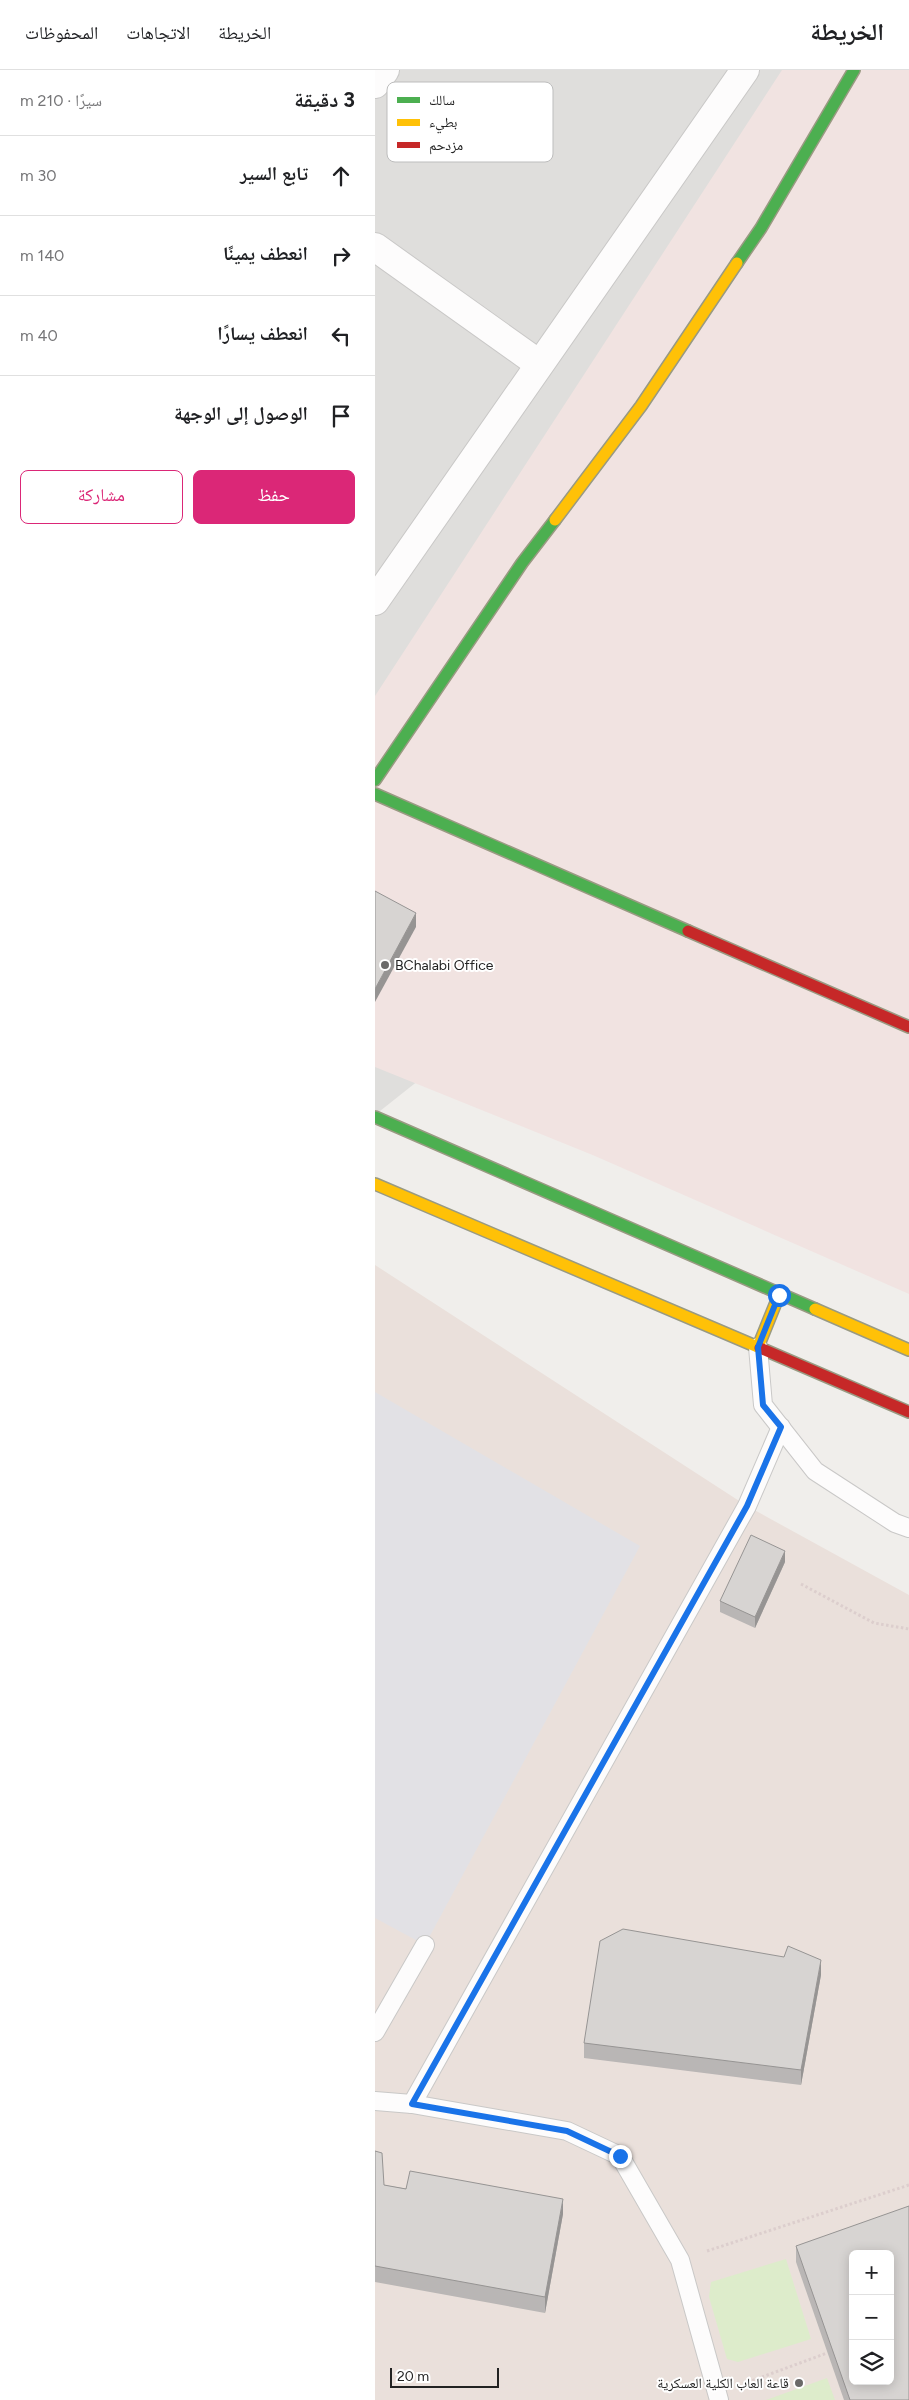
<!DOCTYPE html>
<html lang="ar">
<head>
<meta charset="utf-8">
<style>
	:root { --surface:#fff; --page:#f6f6f6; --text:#202124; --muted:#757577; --line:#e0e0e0; --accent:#db2777 }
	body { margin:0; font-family:Figtree,"Noto Naskh Arabic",sans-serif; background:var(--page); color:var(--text); direction:rtl }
	.controls { position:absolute; right:15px; bottom:15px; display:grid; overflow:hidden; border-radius:8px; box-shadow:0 2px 12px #0003 }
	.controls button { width:45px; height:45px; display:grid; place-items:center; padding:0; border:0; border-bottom:1px solid var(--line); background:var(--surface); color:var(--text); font:25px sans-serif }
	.scale { position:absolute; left:15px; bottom:12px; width:109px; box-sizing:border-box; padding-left:5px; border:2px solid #222; border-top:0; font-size:14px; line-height:18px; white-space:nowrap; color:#222; -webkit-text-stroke:4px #fff; paint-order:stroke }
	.stop { position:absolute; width:15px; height:15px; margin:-11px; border:4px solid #1a73e8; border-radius:50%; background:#fff }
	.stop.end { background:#1a73e8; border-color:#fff; box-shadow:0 1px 5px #0008 }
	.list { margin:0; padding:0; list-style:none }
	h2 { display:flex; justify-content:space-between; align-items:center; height:65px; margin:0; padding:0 20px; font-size:21px }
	h2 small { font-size:16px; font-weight:400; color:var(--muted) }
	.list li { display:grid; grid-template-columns:32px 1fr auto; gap:15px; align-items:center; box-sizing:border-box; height:80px; padding:0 20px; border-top:1px solid var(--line) }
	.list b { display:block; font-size:19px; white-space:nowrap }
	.list em { font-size:16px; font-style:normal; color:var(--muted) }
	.actions { display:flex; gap:10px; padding:15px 20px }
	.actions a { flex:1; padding:11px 0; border:1px solid var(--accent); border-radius:8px; text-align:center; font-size:18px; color:var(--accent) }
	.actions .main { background:var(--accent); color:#fff }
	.icon { flex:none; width:28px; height:28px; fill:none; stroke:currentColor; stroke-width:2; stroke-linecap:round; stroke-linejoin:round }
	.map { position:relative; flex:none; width:534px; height:2330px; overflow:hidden; direction:ltr }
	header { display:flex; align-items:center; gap:30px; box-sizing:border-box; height:70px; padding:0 25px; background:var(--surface); border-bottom:1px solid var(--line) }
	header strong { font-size:24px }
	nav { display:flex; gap:28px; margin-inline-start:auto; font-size:18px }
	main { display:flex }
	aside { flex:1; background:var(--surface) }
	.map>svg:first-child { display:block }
	.residential { fill:#dfdedc }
	.commercial { fill:#f1e3e1 }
	.military { fill:#eae0db; fill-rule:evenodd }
	.grass { fill:#ddeccb }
	.plaza { fill:#e2e1e5 }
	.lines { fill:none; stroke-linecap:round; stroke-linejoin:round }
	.lane-casing { stroke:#c9c8c7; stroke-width:20 }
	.street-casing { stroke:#c9c8c7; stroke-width:30 }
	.fast-casing { stroke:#999a82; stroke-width:14 }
	.slow-casing { stroke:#999a82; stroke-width:14 }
	.jam-casing { stroke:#999a82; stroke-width:14 }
	.path { stroke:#dccecd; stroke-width:3; stroke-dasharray:2.5 2.5; stroke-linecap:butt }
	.lane { stroke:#fdfcfc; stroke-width:18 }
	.street { stroke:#fdfcfc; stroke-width:28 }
	.fast { stroke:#4caf50; stroke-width:11 }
	.slow { stroke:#ffc107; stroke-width:11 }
	.jam { stroke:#c62828; stroke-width:11 }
	.wall { fill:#b9b6b5 }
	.shaded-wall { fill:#969493 }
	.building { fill:#d7d4d2; stroke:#969493; fill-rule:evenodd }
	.route { stroke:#1a73e8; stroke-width:6 }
	.poi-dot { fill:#6a6968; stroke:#fff; stroke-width:2 }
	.labels { text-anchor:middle; stroke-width:4; stroke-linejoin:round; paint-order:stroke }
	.poi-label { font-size:14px; fill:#222; stroke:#fff; text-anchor:start }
	.key { fill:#fff; stroke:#bdbdbd; stroke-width:1 }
	.key-label { font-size:14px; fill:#222 }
</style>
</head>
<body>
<header>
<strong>الخريطة</strong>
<nav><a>الخريطة</a><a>الاتجاهات</a><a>المحفوظات</a></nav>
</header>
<main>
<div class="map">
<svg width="534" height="2330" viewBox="0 0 534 2330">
	<rect width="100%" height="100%" fill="#f0eeeb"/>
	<polygon class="residential" points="0,0 534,0 247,849 0,1045"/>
	<polygon class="commercial" points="407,0 534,0 534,1224 220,1086 0,997 0,626"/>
	<path class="military" d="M 0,1195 L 372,1436 L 534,1525 L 534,2330 L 0,2330 ZM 478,2184 L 515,2184 L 515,2311 L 478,2311 Z"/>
	<g class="grass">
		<polygon points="411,2189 436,2269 363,2292 352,2289 334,2227 336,2212"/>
		<polygon points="452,2308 460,2330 391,2330"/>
	</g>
	<polygon class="plaza" points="0,1322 265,1476 50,1875 0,1848"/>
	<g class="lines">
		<g class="lane-casing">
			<g id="lane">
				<polyline points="383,1277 388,1335 440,1401 520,1453 534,1458"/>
				<polyline points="0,1962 50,1875"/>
				<polyline points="0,2031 37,2034 192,2061 245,2086 305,2190 344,2330"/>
				<polyline points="37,2034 372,1436 406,1357"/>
			</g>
		</g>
		<g class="street-casing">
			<g id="street">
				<polyline points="0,14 10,0"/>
				<polyline points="0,177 164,294"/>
				<polyline points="0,531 370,0"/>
			</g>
		</g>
		<g class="fast-casing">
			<g id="fast">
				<polyline points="362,193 386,158 479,0"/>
				<polyline points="0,710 147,493 180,450"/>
				<polyline points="0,724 313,861"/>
				<polyline points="0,1047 440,1239"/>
			</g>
		</g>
		<g class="slow-casing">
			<g id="slow">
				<polyline points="180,450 266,336 362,193"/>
				<polyline points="0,1114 385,1278"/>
				<polyline points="440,1239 534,1280"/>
				<polyline points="383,1277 404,1225"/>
			</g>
		</g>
		<g class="jam-casing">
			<g id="jam">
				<polyline points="313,861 534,957"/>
				<polyline points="385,1278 534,1342"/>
			</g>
		</g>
		<g class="path">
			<polyline points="426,1514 499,1553 534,1559"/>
			<polyline points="332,2181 534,2115"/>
			<polyline points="368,2314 452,2283"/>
		</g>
		<use href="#lane" class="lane"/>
		<use href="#street" class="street"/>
		<use href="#fast" class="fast"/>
		<use href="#slow" class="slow"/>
		<use href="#jam" class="jam"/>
	</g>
	<g class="wall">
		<polygon points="410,1492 380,1558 345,1542 345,1531"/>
		<polygon points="446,1905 426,2015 209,1988 209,1973"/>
		<polygon points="0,2081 9,2115 188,2144 170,2243 0,2212"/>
		<polygon points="421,2176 534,2330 469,2330 421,2192"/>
	</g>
	<g class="shaded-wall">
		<polygon points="41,843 41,857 0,932 0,919"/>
		<polygon points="410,1481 410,1492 380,1558 380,1547"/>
		<polygon points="446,1890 446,1905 426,2015 426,2000"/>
		<polygon points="188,2129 188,2144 170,2243 170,2227"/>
	</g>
	<g class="building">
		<polygon points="0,821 41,843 0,919"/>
		<polygon points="376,1465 410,1481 380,1547 345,1531"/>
		<polygon points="248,1859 409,1887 413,1876 446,1890 426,2000 209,1973 225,1871"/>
		<polygon points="0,2081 7,2083 9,2115 31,2119 35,2101 188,2129 170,2227 0,2196"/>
		<path d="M 534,2136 L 534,2330 L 475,2330 L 421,2176 ZM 478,2184 L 515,2184 L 515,2311 L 478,2311 Z"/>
	</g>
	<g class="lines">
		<polyline class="route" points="245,2086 192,2061 37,2034 372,1436 406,1357 388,1335 383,1277 404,1225"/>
	</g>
	<g class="poi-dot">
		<circle cx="10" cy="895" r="5"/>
		<circle cx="424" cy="2313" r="5"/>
	</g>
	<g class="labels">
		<g class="poi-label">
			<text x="20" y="900">BChalabi Office</text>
			<text x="414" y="2318" text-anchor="end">قاعة العاب الكلية العسكرية</text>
		</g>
	</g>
	<rect x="12" y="12" width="166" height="80" rx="8" class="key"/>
	<rect x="22" y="27" width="23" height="6" fill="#4caf50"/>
	<rect x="22" y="49" width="23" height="7" fill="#ffc107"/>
	<rect x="22" y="72" width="23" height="6" fill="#c62828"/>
	<g class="key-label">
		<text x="54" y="35">سالك</text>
		<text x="54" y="57">بطيء</text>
		<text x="54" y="80">مزدحم</text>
	</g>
</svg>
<div class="controls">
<button>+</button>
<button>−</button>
<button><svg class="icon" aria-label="layers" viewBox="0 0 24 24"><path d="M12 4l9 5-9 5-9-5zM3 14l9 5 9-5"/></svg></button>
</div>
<div class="scale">20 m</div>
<div class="stop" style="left:404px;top:1225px"></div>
<div class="stop end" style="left:245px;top:2086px"></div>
</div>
<aside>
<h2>3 دقيقة<small>سيرًا · 210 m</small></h2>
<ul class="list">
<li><svg class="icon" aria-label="ahead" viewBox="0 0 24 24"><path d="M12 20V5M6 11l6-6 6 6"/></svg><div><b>تابع السير</b></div><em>30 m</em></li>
<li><svg class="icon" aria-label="right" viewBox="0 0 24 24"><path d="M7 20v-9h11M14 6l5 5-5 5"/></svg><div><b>انعطف يمينًا</b></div><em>140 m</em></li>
<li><svg class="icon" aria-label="left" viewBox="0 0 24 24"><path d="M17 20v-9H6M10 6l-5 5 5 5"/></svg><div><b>انعطف يسارًا</b></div><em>40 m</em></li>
<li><svg class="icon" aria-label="arrive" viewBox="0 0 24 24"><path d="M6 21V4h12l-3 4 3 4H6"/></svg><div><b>الوصول إلى الوجهة</b></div></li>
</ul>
<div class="actions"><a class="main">حفظ</a><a>مشاركة</a></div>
</aside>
</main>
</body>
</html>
